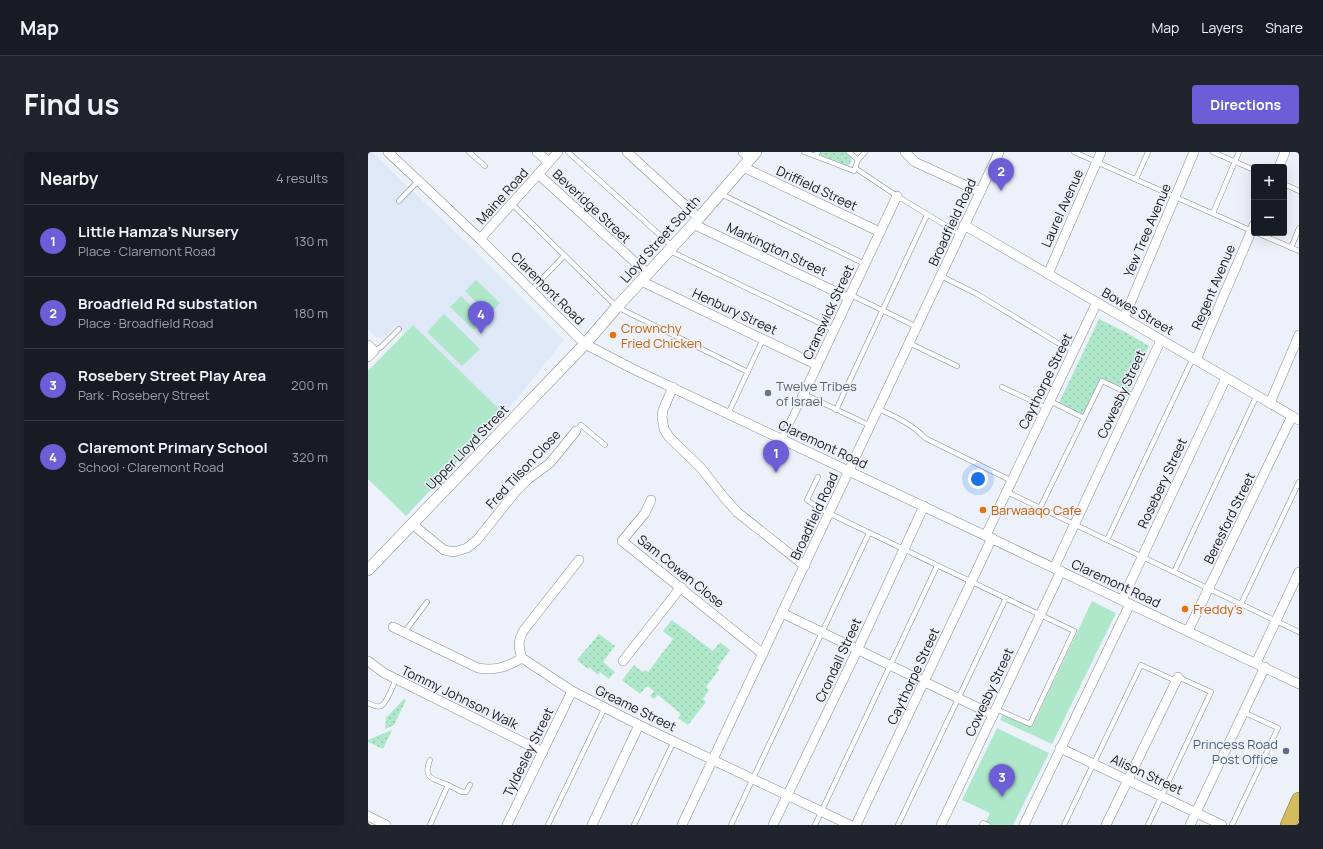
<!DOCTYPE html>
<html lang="en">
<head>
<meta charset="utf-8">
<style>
	:root { --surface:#171b24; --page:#20242c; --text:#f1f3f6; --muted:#9ea1a6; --line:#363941; --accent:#6b5ed7 }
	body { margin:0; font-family:Manrope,sans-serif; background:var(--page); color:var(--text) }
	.controls { position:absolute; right:12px; top:12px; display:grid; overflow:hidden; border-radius:4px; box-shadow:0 4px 16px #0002 }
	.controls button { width:36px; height:36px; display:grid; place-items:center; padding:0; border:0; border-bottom:1px solid var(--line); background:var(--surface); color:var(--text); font:20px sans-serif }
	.you { position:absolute; left:610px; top:327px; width:14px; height:14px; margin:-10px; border:3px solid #fff; border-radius:50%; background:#1a73e8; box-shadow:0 0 0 6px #1a73e833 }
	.badge { display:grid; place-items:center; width:26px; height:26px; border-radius:50%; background:var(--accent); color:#fff; font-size:13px; font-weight:700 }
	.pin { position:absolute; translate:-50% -33px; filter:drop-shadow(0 1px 2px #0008) }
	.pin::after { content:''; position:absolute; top:21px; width:14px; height:12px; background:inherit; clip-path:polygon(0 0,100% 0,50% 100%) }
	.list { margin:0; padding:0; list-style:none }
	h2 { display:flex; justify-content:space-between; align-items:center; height:52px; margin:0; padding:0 16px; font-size:17px }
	h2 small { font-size:13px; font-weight:400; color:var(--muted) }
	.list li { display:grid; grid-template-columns:26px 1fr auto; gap:12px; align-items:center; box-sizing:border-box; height:72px; padding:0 16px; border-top:1px solid var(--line) }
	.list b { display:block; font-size:15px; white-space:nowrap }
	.list p { margin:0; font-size:13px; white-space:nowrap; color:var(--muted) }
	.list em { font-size:13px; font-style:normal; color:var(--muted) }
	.map { position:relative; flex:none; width:931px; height:673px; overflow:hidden; border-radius:4px }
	header { display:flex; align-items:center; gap:24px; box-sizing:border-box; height:56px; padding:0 20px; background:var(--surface); border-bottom:1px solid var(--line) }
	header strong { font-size:19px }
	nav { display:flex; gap:22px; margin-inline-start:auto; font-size:14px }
	.intro { display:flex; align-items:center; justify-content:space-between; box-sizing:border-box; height:96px; padding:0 24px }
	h1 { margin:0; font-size:28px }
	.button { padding:10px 18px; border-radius:4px; background:var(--accent); color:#fff; font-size:14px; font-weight:700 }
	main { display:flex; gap:24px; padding:0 24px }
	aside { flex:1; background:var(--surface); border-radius:4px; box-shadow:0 4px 16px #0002 }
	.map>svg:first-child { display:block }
	.built { fill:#dee8f6 }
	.grass { fill:url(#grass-dots) }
	.park { fill:#afe7ca }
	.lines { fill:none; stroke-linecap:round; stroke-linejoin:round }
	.service-casing { stroke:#878b92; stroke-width:5.5 }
	.pedestrian-casing { stroke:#878b92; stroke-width:8 }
	.minor-casing { stroke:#878b92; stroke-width:10 }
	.tertiary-casing { stroke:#878b92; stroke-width:12 }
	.trunk-casing { stroke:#89762d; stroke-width:16 }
	.service { stroke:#fff; stroke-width:4.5 }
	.pedestrian { stroke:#fff; stroke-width:7 }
	.minor { stroke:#fff; stroke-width:9 }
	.tertiary { stroke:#fff; stroke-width:11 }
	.trunk { stroke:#d3bb60; stroke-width:15 }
	.food-dot { fill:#e8710a; stroke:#edf2fa; stroke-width:1.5 }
	.worship-dot { fill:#6b7280; stroke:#edf2fa; stroke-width:1.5 }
	.service-dot { fill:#5c6f8a; stroke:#edf2fa; stroke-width:1.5 }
	.labels { text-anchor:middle; stroke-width:3; stroke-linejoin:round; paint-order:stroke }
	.street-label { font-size:13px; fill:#141618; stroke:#edf2fa }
	.food-label { font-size:13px; fill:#c56008; stroke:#edf2fa; text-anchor:start }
	.worship-label { font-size:13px; fill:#5b616d; stroke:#edf2fa; text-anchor:start }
	.service-label { font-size:13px; fill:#4e5e75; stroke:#edf2fa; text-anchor:end }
</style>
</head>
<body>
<header>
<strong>Map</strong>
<nav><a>Map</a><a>Layers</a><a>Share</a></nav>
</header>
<div class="intro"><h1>Find us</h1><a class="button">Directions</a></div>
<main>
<aside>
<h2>Nearby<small>4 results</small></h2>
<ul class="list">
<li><span class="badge">1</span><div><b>Little Hamza's Nursery</b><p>Place · Claremont Road</p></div><em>130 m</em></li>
<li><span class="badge">2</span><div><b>Broadfield Rd substation</b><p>Place · Broadfield Road</p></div><em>180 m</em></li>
<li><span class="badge">3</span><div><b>Rosebery Street Play Area</b><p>Park · Rosebery Street</p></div><em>200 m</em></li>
<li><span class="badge">4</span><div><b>Claremont Primary School</b><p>School · Claremont Road</p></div><em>320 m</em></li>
</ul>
</aside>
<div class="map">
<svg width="931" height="673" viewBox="0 0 931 673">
	<defs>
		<pattern id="grass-dots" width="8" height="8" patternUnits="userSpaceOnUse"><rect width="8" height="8" fill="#afe7ca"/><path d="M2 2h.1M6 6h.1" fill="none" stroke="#96c5ad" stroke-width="1.8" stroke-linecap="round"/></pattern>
	</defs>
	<rect width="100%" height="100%" fill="#edf2fa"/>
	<polygon class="built" points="0,0 4,0 108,100 196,188 147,249 38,364 0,327 0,219 36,182 27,173 17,185 12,186 8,185 0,178"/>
	<g class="grass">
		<polygon points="451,0 478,0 484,6 481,14 452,3"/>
		<polygon points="731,167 759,181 781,194 760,239 733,226 715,263 691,251"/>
		<polygon points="304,468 345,499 352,490 362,498 349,516 351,518 338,535 341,538 335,547 338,550 320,573 310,566 313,562 290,543 286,547 282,544 286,539 279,534 272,542 254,528 266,513 275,520 277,518 280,520 305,487 295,479"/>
		<polygon points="231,482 247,494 235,510 247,520 241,527 232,520 230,523 222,516 220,517 209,508"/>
		<polygon points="36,547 38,548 26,573 17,577 18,566"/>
		<polygon points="24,578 15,597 0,590 0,588"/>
	</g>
	<g class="park">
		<polygon points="108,128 132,151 121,163 97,139"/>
		<polygon points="93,144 117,167 106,178 82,155"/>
		<polygon points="76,162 112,197 94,214 59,180"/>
		<polygon points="45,173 135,261 38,364 0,327 0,219"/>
		<polygon points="724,449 748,461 684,592 632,568 635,562 664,575"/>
		<polygon points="629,576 681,601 645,673 624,673 618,670 622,661 594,648"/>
	</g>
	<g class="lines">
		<g class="service-casing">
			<g id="service">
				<polyline points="101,0 117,14"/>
				<polyline points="200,0 304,94"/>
				<polyline points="436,0 447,4 450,0"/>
				<polyline points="481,0 490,8 487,16 529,44 592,82"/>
				<polyline points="706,0 884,79"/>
				<polyline points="845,0 886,18"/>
				<polyline points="447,4 486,19 487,16"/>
				<polyline points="490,8 497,0"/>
				<polyline points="768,27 780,0"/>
				<polyline points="916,32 931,39"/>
				<polyline points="353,42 497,112"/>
				<polyline points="31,49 50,29"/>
				<polyline points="144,52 249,155 380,220"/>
				<polyline points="845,61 871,0"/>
				<polyline points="889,81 931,99"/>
				<polyline points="923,96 931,76"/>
				<polyline points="302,99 466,178"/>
				<polyline points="573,124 609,142 688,190 706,199"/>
				<polyline points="163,138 196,104"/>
				<polyline points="483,143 549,175"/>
				<polyline points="541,191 589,214"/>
				<polyline points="6,199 13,195 31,177"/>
				<polyline points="634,235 679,256"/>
				<polyline points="436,242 503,274"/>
				<polyline points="682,249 716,266"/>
				<path d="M 511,257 C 528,265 544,272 557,286 L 644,329"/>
				<polyline points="468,258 559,63"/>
				<polyline points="360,262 395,187"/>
				<polyline points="208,279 213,273 237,293"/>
				<polyline points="450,325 439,348 452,357 706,479 662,572 628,557"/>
				<polyline points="639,340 931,480"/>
				<polyline points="672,356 734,229 766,244"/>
				<polyline points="739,388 825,206"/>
				<polyline points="806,420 889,243"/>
				<polyline points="873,452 931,330"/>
				<polyline points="36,481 59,450"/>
				<path d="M 0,551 C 4,553 9,556 13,554 C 19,551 25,533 28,527"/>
				<path d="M 62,608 C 54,627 66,627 80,633"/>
				<polyline points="62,673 80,633 94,640 98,640 102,633"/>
				<polyline points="180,673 237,555"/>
				<polyline points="266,673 306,589"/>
				<polyline points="363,673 501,381"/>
				<polyline points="447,673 569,414"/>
				<polyline points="530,673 638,446"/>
				<polyline points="614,673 615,671 620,673"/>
				<polyline points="696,673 773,513 808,529"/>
				<polyline points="780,673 843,540 810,525"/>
				<polyline points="864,673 910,576 875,560"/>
			</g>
		</g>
		<g class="pedestrian-casing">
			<polyline id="pedestrian" points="414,287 431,252"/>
		</g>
		<g class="minor-casing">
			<g id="minor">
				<polyline points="20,0 112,87 217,192 265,217 931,532"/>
				<polyline points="169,0 181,10"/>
				<polyline points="259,0 331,66"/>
				<polyline points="375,0 382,6"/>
				<polyline points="537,0 547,10 612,40"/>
				<polyline points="375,15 512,80"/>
				<polyline points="911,15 917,0"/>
				<polyline points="170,22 279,121"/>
				<polyline points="325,72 481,146"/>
				<polyline points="596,73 931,268"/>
				<polyline points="112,87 190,0"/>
				<polyline points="680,122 733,0"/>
				<polyline points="273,129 449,213"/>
				<polyline points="756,166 826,0"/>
				<polyline points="0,193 6,199 0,205"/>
				<polyline points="828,208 886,73"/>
				<polyline points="305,235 295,258 294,265 296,277 301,285 333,316 354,343 369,360 437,414"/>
				<polyline points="902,251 931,183"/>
				<polyline points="431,252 529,44"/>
				<polyline points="283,348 277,361 254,389 395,502"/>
				<polyline points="44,372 76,398 86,400 99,396 109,388 149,338 159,328 182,311 208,279"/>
				<polyline points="618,383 729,150"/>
				<path d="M 211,408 L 156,478 C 150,488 150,495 154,506 L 204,539 L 271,573 L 482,673"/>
				<polyline points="686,416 793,188"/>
				<polyline points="754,448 858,226"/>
				<polyline points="414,461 625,563"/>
				<path d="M 25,475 L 110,516 C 127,519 139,515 154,506"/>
				<polyline points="820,479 924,264"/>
				<polyline points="0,509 16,521 175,600"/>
				<polyline points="255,509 313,435"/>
				<polyline points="888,511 931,420"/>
				<polyline points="692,596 854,673"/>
				<polyline points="0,664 18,673"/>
				<polyline points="139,673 204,539"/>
				<polyline points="224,673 271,573"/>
				<polyline points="314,673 631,0"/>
				<polyline points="405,673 486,505 556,354"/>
				<polyline points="488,673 624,386"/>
				<polyline points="573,673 693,419"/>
				<polyline points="656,673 762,452"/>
				<polyline points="738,673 810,525"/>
				<polyline points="822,673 897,515"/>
			</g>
		</g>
		<g class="tertiary-casing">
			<polyline id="tertiary" points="0,418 217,192 248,156 331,66 388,0"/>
		</g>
		<g class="trunk-casing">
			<polyline id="trunk" points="920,673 931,648"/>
		</g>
		<use href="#service" class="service"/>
		<use href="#pedestrian" class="pedestrian"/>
		<use href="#minor" class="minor"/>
		<use href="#tertiary" class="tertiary"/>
		<use href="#trunk" class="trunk"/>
	</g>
	<g class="food-dot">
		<circle cx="245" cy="183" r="4"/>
		<circle cx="615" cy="358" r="4"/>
		<circle cx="817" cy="457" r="4"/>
	</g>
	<circle class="worship-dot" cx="400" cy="241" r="4"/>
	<circle class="service-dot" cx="918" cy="599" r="4"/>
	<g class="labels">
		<g class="street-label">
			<text transform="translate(449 36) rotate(25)" y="5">Driffield Street</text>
			<text transform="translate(134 44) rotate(-48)" y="5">Maine Road</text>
			<text transform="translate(224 54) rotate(43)" y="5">Beveridge Street</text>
			<text transform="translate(694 56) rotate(-66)" y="5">Laurel Avenue</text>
			<text transform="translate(584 70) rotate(-65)" y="5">Broadfield Road</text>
			<text transform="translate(779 78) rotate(-67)" y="5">Yew Tree Avenue</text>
			<text transform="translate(292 87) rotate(-48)" y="5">Lloyd Street South</text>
			<text transform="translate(409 97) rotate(25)" y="5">Markington Street</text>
			<text transform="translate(845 135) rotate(-67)" y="5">Regent Avenue</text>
			<text transform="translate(180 136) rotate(45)" y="5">Claremont Road</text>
			<text transform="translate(367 159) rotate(25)" y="5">Henbury Street</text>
			<text transform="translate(770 159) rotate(30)" y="5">Bowes Street</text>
			<text transform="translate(460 160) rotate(-65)" y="5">Cranswick Street</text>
			<text transform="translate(677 229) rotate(-64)" y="5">Caythorpe Street</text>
			<text transform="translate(753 242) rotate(-65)" y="5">Cowesby Street</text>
			<text transform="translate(455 292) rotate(25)" y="5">Claremont Road</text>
			<text transform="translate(99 295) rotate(-46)" y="5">Upper Lloyd Street</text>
			<text transform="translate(155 317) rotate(-47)" y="5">Fred Tilson Close</text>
			<text transform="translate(794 331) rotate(-65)" y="5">Rosebery Street</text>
			<text transform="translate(446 364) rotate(-65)" y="5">Broadfield Road</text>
			<text transform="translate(861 366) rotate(-64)" y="5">Beresford Street</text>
			<text transform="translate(313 419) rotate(39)" y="5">Sam Cowan Close</text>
			<text transform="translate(748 431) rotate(25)" y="5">Claremont Road</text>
			<text transform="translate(470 508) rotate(-65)" y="5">Crondall Street</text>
			<text transform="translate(545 524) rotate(-65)" y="5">Caythorpe Street</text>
			<text transform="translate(621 540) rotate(-65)" y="5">Cowesby Street</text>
			<text transform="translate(92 545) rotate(26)" y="5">Tommy Johnson Walk</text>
			<text transform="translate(268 556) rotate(26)" y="5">Greame Street</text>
			<text transform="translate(160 600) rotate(-64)" y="5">Tyldesley Street</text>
			<text transform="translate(779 622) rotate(25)" y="5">Alison Street</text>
		</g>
		<g class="food-label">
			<text x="253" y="181">Crownchy<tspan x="253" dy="15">Fried Chicken</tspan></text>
			<text x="623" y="363">Barwaaqo Cafe</text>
			<text x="825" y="462">Freddy's</text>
		</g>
		<g class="worship-label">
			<text x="408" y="239">Twelve Tribes<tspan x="408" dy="15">of Israel</tspan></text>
		</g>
		<g class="service-label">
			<text x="910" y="597">Princess Road<tspan x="910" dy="15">Post Office</tspan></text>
		</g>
	</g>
</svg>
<div class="controls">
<button>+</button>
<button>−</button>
</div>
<div class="you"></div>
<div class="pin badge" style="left:408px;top:321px">1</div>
<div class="pin badge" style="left:633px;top:39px">2</div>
<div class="pin badge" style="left:634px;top:645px">3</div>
<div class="pin badge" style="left:113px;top:182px">4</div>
</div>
</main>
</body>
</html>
